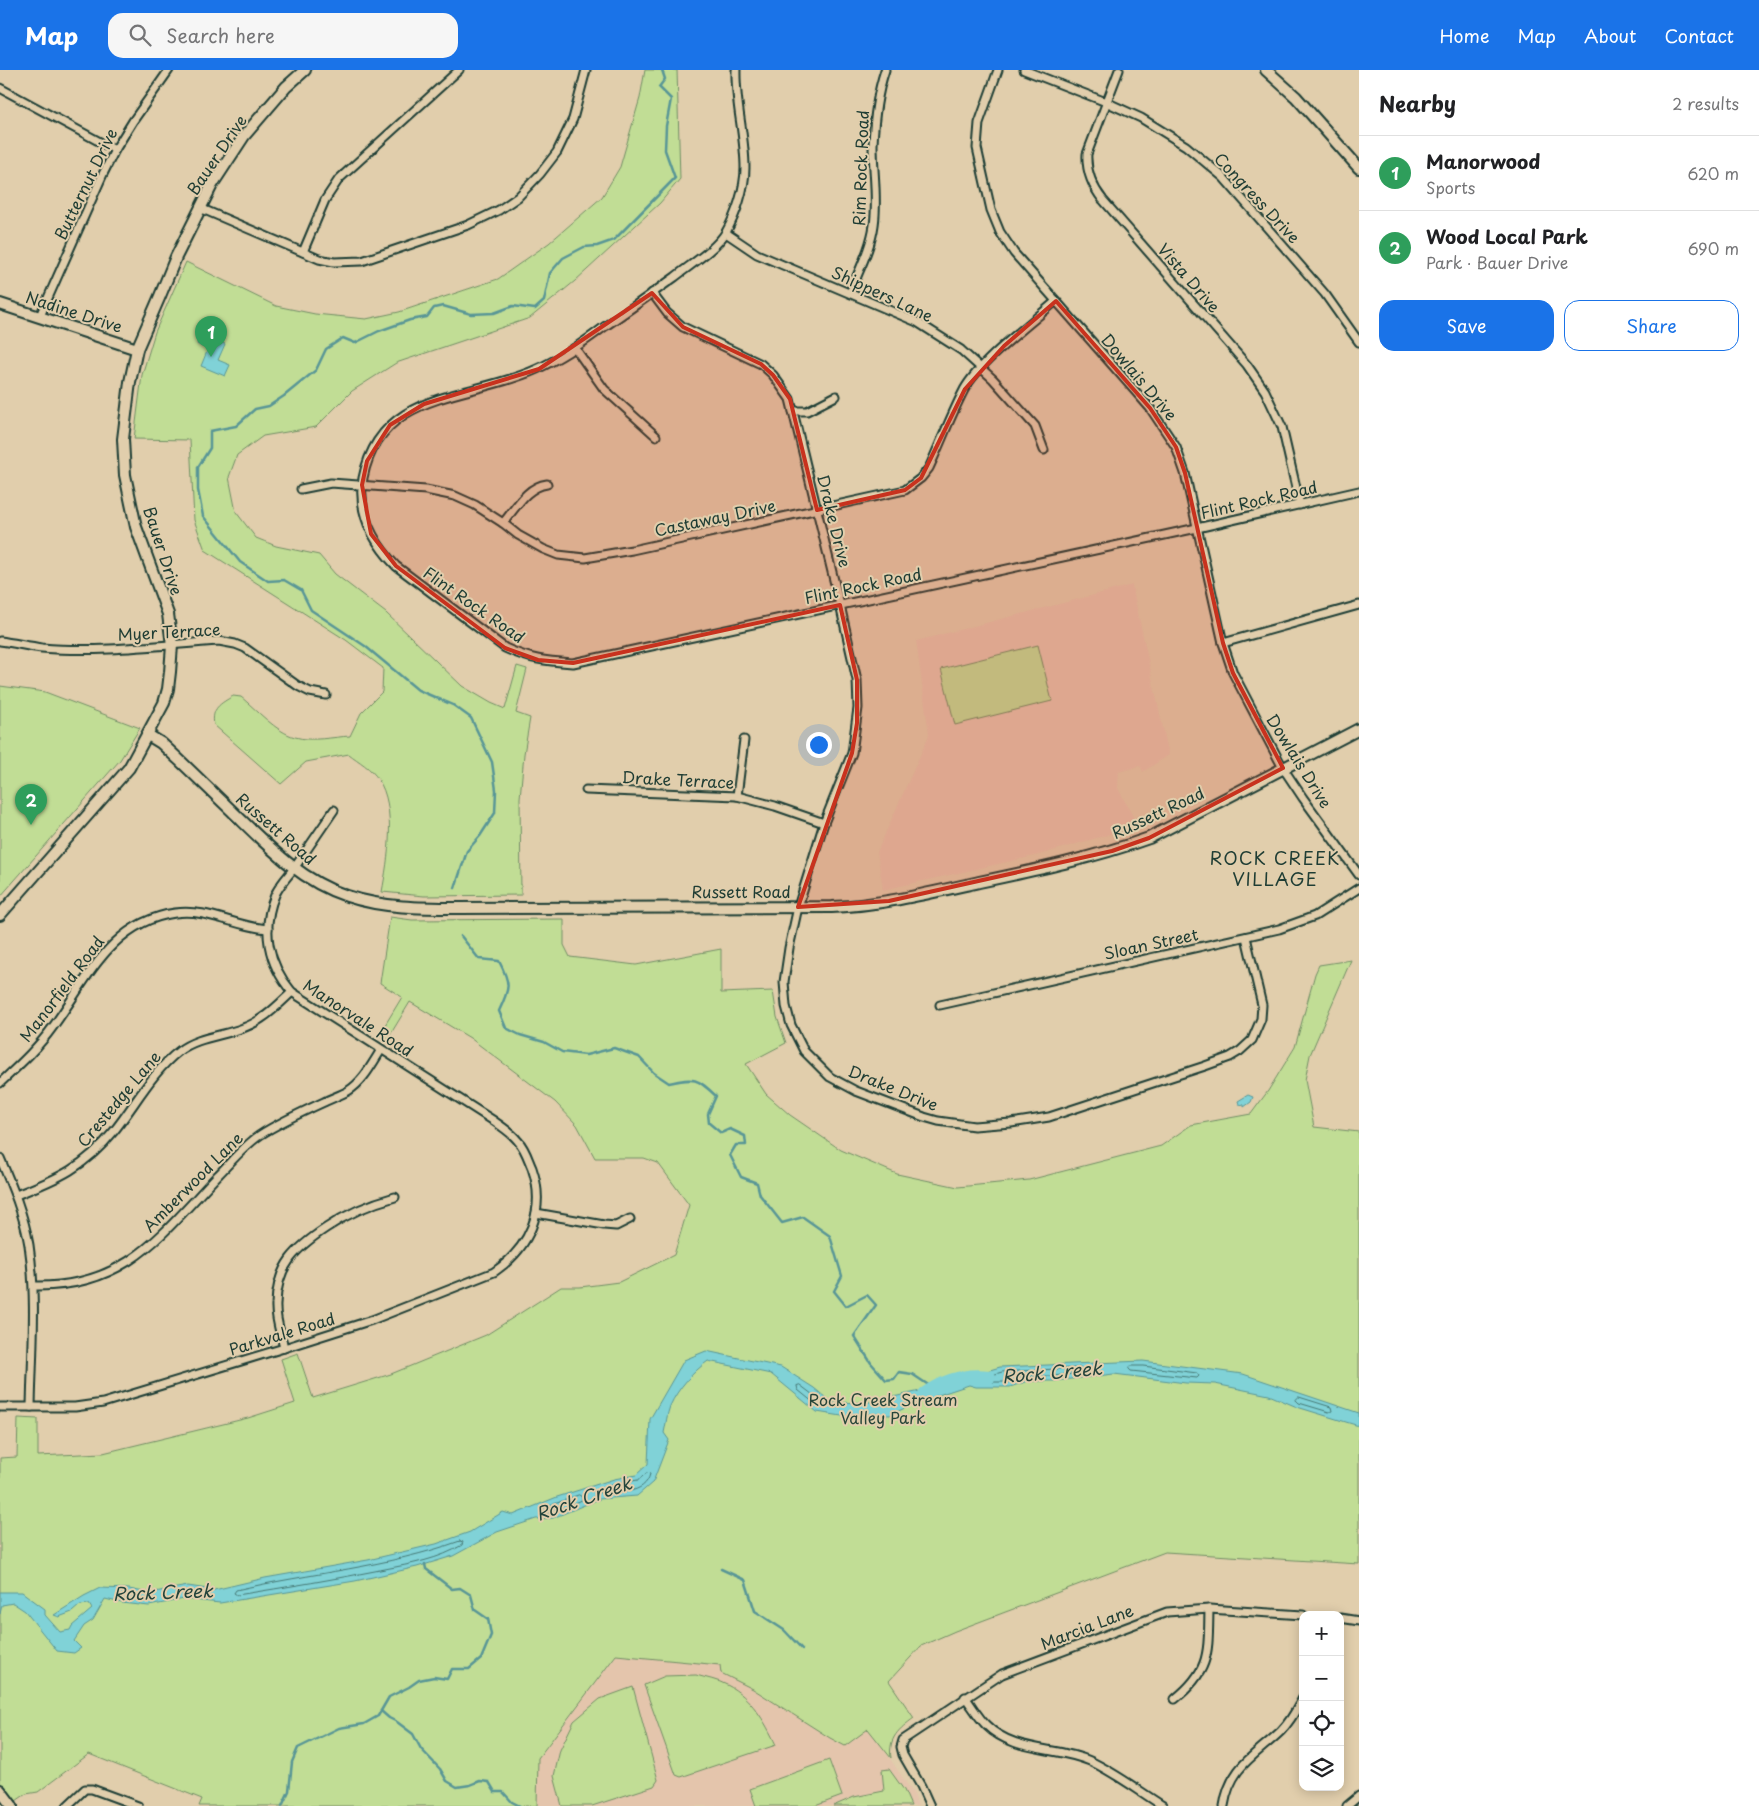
<!DOCTYPE html>
<html lang="en">
<head>
<meta charset="utf-8">
<style>
	:root { --surface:#fff; --page:#f6f6f6; --text:#202124; --muted:#757577; --line:#e0e0e0; --accent:#1a73e8 }
	body { margin:0; font-family:"Playpen Sans",sans-serif; background:var(--page); color:var(--text) }
	.controls { position:absolute; right:15px; bottom:15px; display:grid; overflow:hidden; border-radius:10px; box-shadow:0 2px 12px #0003 }
	.controls button { width:45px; height:45px; display:grid; place-items:center; padding:0; border:0; border-bottom:1px solid var(--line); background:var(--surface); color:var(--text); font:25px sans-serif }
	.you { position:absolute; left:818px; top:674px; width:18px; height:18px; margin:-12px; border:4px solid #fff; border-radius:50%; background:#1a73e8; box-shadow:0 0 0 8px #1a73e833 }
	.badge { display:grid; place-items:center; width:32px; height:32px; border-radius:50%; background:var(--accent); color:#fff; font-size:16px; font-weight:700 }
	.pin { position:absolute; translate:-50% -41px; filter:drop-shadow(0 1px 2px #0008) }
	.pin::after { content:''; position:absolute; top:26px; width:18px; height:15px; background:inherit; clip-path:polygon(0 0,100% 0,50% 100%) }
	.list { margin:0; padding:0; list-style:none }
	h2 { display:flex; justify-content:space-between; align-items:center; height:65px; margin:0; padding:0 20px; font-size:21px }
	h2 small { font-size:16px; font-weight:400; color:var(--muted) }
	.list li { display:grid; grid-template-columns:32px 1fr auto; gap:15px; align-items:center; box-sizing:border-box; height:75px; padding:0 20px; border-top:1px solid var(--line) }
	.list b { display:block; font-size:19px; white-space:nowrap }
	.list p { margin:0; font-size:16px; white-space:nowrap; color:var(--muted) }
	.list em { font-size:16px; font-style:normal; color:var(--muted) }
	.actions { display:flex; gap:10px; padding:15px 20px }
	.actions a { flex:1; padding:11px 0; border:1px solid var(--accent); border-radius:15px; text-align:center; font-size:18px; color:var(--accent) }
	.actions .main { background:var(--accent); color:#fff }
	.icon { flex:none; width:28px; height:28px; fill:none; stroke:currentColor; stroke-width:2; stroke-linecap:round; stroke-linejoin:round }
	.map { position:relative; flex:none; width:1359px; height:1736px; overflow:hidden }
	header { display:flex; align-items:center; gap:30px; box-sizing:border-box; height:70px; padding:0 25px; background:var(--accent); color:#fff }
	header strong { font-size:24px }
	nav { display:flex; gap:28px; margin-inline-start:auto; font-size:18px }
	.search { width:350px; height:45px; background:var(--page); display:flex; align-items:center; gap:12px; box-sizing:border-box; padding:0 18px; border-radius:15px; color:var(--muted); font-size:19px }
	main { display:flex }
	aside { flex:1; background:var(--surface) }
	.map>svg:first-child { display:block }
	.built { fill:#e4c5ac }
	.green { fill:#c1dd95; stroke:#708d64 }
	.water { fill:#80d2d7; stroke:#599696 }
	.lines { fill:none; stroke-linecap:round; stroke-linejoin:round }
	.shore { stroke:#467975; stroke-width:1 }
	.stream { stroke:#599696; stroke-width:2.5 }
	.river { stroke:#80d2d7; stroke-width:14 }
	.street-casing { stroke:#1f3d34; stroke-width:11 }
	.secondary-casing { stroke:#1f3d34; stroke-width:14 }
	.street { stroke:#e1ceac; stroke-width:7 }
	.secondary { stroke:#e1ceac; stroke-width:10 }
	.marked { fill:#c8321e; fill-opacity:0.2; stroke:#c8321e; stroke-width:4; stroke-linejoin:round }
	.labels { text-anchor:middle; stroke-width:4; stroke-linejoin:round; paint-order:stroke }
	.street-label { font-size:16px; fill:#1f3d34; stroke:#e1ceac }
	.park-label { font-size:16px; fill:#274539; stroke:#e1ceac }
	.neighbourhood-label { font-size:18px; letter-spacing:1px; fill:#1f3d34; stroke:#e1ceac }
	.water-label { font-size:18px; font-style:italic; fill:#24443c; stroke:#e1ceac }
</style>
</head>
<body>
<header>
<strong>Map</strong>
<div class="search"><svg class="icon" aria-label="search" viewBox="0 0 24 24"><circle cx="10" cy="10" r="6"/><path d="M15 15l6 6"/></svg>Search here</div>
<nav><a>Home</a><a>Map</a><a>About</a><a>Contact</a></nav>
</header>
<main>
<div class="map">
<svg width="1359" height="1736" viewBox="0 0 1359 1736">
	<rect width="100%" height="100%" fill="#e1ceac"/>
	<filter id="ink" filterUnits="userSpaceOnUse"><feTurbulence type="fractalNoise" baseFrequency=".02" numOctaves="2"/><feDisplacementMap in="SourceGraphic" scale="10" xChannelSelector="R" yChannelSelector="G"/><feConvolveMatrix kernelMatrix="1 2 1 2 8 2 1 2 1" color-interpolation-filters="sRGB"/></filter>
	<g filter="url(#ink)">
		<g class="built">
			<polygon points="1132,515 1169,685 1143,702 1140,696 1119,702 1118,718 1138,756 1039,785 883,820 877,782 929,665 916,571"/>
			<polygon points="616,1585 812,1604 847,1635 876,1668 914,1724 918,1736 493,1736 506,1731"/>
		</g>
		<g class="green">
			<path d="M 645,0 L 677,0 L 680,109 L 660,133 L 575,211 L 530,248 L 396,293 L 352,321 L 316,357 L 263,366 L 237,385 L 229,407 L 236,442 L 256,468 L 276,476 L 319,485 L 335,504 L 386,543 L 462,616 L 491,633 L 505,639 L 517,596 L 527,599 L 516,643 L 530,648 L 524,684 L 520,728 L 521,825 L 424,826 L 382,822 C 388,790 397,737 378,709 C 372,699 358,691 349,684 L 306,692 L 281,714 L 214,655 C 211,638 220,634 233,626 L 241,627 C 256,639 276,662 295,667 C 312,672 333,667 350,666 L 361,643 L 382,622 L 383,598 L 346,570 L 205,480 L 194,450 L 190,370 L 134,369 L 142,305 L 155,262 L 186,192 L 276,236 L 315,244 L 366,249 L 399,242 L 498,209 L 549,173 L 602,127 L 620,97 L 640,28 Z"/>
			<polygon points="1038,575 1052,631 955,655 941,599"/>
			<polygon points="0,616 45,622 140,658 120,690 0,827"/>
			<path d="M 390,847 L 412,850 L 564,849 L 564,875 L 570,887 L 636,895 L 721,879 L 721,923 L 773,921 L 777,947 L 786,973 L 746,994 L 766,1024 L 790,1045 L 841,1080 L 897,1104 L 958,1117 L 1029,1110 L 1161,1076 L 1191,1055 L 1251,1044 L 1268,1021 L 1295,977 L 1315,904 L 1319,895 L 1351,890 L 1310,985 L 1305,1010 L 1314,1057 L 1359,1062 L 1359,1494 L 1165,1482 L 955,1561 L 921,1576 L 889,1611 L 914,1648 C 899,1659 888,1668 891,1688 L 868,1659 L 845,1676 L 830,1668 L 753,1619 L 721,1603 L 720,1595 L 616,1585 L 538,1688 L 537,1736 L 199,1736 L 202,1729 L 89,1684 L 38,1722 L 26,1724 L 13,1733 L 0,1716 L 0,1388 L 17,1387 L 18,1348 L 38,1349 L 38,1386 L 103,1383 L 248,1348 L 295,1333 L 281,1289 L 298,1283 L 313,1328 L 391,1304 L 486,1265 L 561,1217 L 580,1217 L 619,1212 L 674,1185 L 689,1135 L 658,1093 L 644,1088 L 595,1088 L 577,1055 L 555,1032 L 470,968 L 410,932 L 387,970 L 379,965 L 402,927 L 380,913 Z"/>
			<path d="M 696,1605 C 706,1608 718,1610 727,1615 C 751,1627 765,1651 776,1675 L 681,1707 L 676,1705 L 644,1615 L 665,1606 Z"/>
			<polygon points="633,1617 658,1710 654,1716 592,1736 562,1736 554,1706 560,1680 574,1651 600,1629"/>
			<polygon points="829,1690 842,1726 815,1736 756,1736 750,1719"/>
			<polygon points="889,1699 904,1720 911,1736 833,1736 854,1727 884,1721 882,1700"/>
		</g>
		<g class="water">
			<polygon points="202,265 225,274 218,290 230,295 225,306 201,296 208,279 197,274"/>
			<polygon points="1248,1025 1253,1027 1251,1032 1244,1037 1244,1035 1239,1034 1238,1031"/>
			<path d="M 706,1281 L 781,1297 L 814,1318 L 832,1333 L 870,1332 L 916,1322 L 1000,1297 L 1143,1291 L 1243,1304 L 1359,1343 L 1359,1356 L 1297,1337 L 1269,1325 L 1215,1314 L 1186,1313 L 1114,1304 L 1054,1311 L 1028,1311 L 1010,1317 L 976,1317 L 969,1315 L 920,1331 L 890,1345 L 871,1344 L 848,1347 L 817,1342 L 771,1304 L 708,1291 C 693,1302 678,1318 670,1336 C 667,1344 666,1354 664,1363 L 669,1370 L 653,1412 L 637,1426 L 599,1429 L 553,1448 L 536,1449 L 497,1462 L 453,1486 L 417,1497 L 355,1511 L 220,1533 L 184,1529 L 149,1536 L 122,1533 L 105,1529 L 93,1550 L 84,1556 L 74,1571 L 81,1578 L 74,1583 L 57,1581 L 25,1541 L 13,1533 L 2,1535 L 0,1544 L 0,1522 L 22,1522 L 45,1539 L 45,1545 L 60,1562 L 70,1560 L 72,1556 L 92,1539 L 89,1534 L 80,1535 L 72,1542 L 59,1547 L 54,1545 L 84,1526 L 100,1518 L 129,1519 L 149,1523 L 188,1516 L 214,1520 L 265,1508 L 368,1490 L 436,1474 L 470,1462 L 503,1442 L 513,1445 L 557,1427 L 614,1409 L 636,1405 L 648,1394 L 650,1349 L 684,1290 Z"/>
		</g>
		<g class="lines">
			<g class="shore">
				<polygon points="1131,1296 1143,1296 1197,1303 1199,1306 1197,1308 1131,1301 1129,1299"/>
				<polygon points="1081,1298 1083,1300 1082,1303 1054,1306 1028,1306 1009,1312 983,1312 981,1310 982,1308 1002,1302"/>
				<polygon points="800,1315 825,1334 825,1337 819,1337 798,1320 797,1316"/>
				<polygon points="1299,1327 1331,1337 1332,1341 1329,1342 1299,1333 1296,1330"/>
				<path d="M 647,1403 L 650,1404 C 645,1425 618,1422 601,1423 L 598,1422 L 600,1419 L 615,1414 L 638,1410 Z"/>
				<polygon points="579,1425 582,1427 582,1430 552,1443 543,1443 540,1442 542,1439"/>
				<path d="M 460,1471 L 463,1472 L 462,1475 C 440,1489 411,1494 385,1499 C 336,1509 287,1517 237,1525 L 234,1523 L 236,1520 C 310,1503 388,1497 460,1471 Z"/>
			</g>
			<g class="stream">
				<polyline points="455,818 467,781 480,766 495,743 496,720 492,692 471,648 453,635 418,620 365,576 311,540 301,520 284,510 268,511 240,492 203,446 198,420 198,397 210,378 210,361 236,356 255,339 269,336 284,326 316,300 326,279 343,268 355,273 379,261 410,250 427,247 434,238 443,236 471,244 494,243 513,236 535,239 544,231 550,203 563,188 584,177 597,176 614,170 675,108 665,80 666,56 671,29 659,17 665,9 662,0"/>
				<path d="M 461,866 L 479,889 L 499,891 C 511,914 510,918 499,941 L 506,958 L 520,965 L 544,972 L 562,982 L 586,985 L 614,978 L 639,987 L 654,1003 L 669,1013 C 695,1007 697,1008 716,1026 L 708,1044 L 709,1053 L 721,1063 L 730,1059 L 745,1066 L 746,1075 L 736,1075 L 730,1085 L 741,1107 L 757,1113 L 760,1125 L 782,1153 L 803,1147 L 830,1166 L 842,1206 L 834,1221 L 846,1236 L 867,1225 L 876,1235 L 854,1266 L 871,1293 L 886,1310 L 894,1309 L 899,1302 L 912,1304 L 933,1318"/>
				<polyline points="721,1499 745,1510 755,1541 784,1560 802,1579"/>
				<polyline points="381,1641 389,1648 397,1652 413,1664 421,1679 440,1699 447,1711 457,1717 470,1715 480,1711 489,1712 495,1722 503,1722 512,1732 520,1736"/>
				<polyline points="282,1736 289,1721 292,1692 298,1678 339,1658 364,1654 378,1646 389,1627 409,1617 419,1610 434,1607 447,1609 452,1599 469,1599 481,1589 491,1565 488,1549 475,1540 471,1525 460,1518 452,1519 426,1499 425,1494"/>
			</g>
			<path class="river" d="M 925,1324 C 944,1311 966,1304 989,1307"/>
			<g class="street-casing">
				<g id="street">
					<path d="M 736,0 C 735,33 745,65 745,98 C 745,118 736,145 726,162 C 717,178 690,195 675,207 C 651,224 628,241 604,257 C 583,273 561,288 537,299 C 471,330 381,318 363,408 C 357,443 373,472 396,496 L 505,578 C 531,590 546,591 573,593 L 1197,458 L 1359,421"/>
					<polyline points="998,0 979,53 977,78 991,140 1000,162 1014,183 1150,338 1176,377 1185,403 1223,573 1233,603 1283,698 1303,728 1359,805"/>
					<polyline points="1024,0 1106,32 1141,48 1186,76 1223,107 1325,224 1359,272"/>
					<path d="M 1119,0 L 1087,84 C 1086,102 1092,116 1103,130 L 1247,295 L 1265,321 L 1282,357 L 1300,435"/>
					<polyline points="0,18 115,80"/>
					<polyline points="200,138 319,189 334,192 362,191 468,155 499,140 518,127 540,104 557,82 573,49 586,0"/>
					<polyline points="726,163 757,184 917,252 961,280 993,309 1035,356 1044,380"/>
					<polyline points="303,182 325,130 339,109 459,0"/>
					<polyline points="652,223 667,243 683,257 761,294 773,305 790,329 840,535 857,610 858,638 852,683 824,753 798,837 789,878 784,912 786,936 791,955 804,981 830,1007 856,1021 924,1047 938,1051 974,1056 1011,1053 1049,1047 1205,996 1230,987 1240,981 1252,970 1261,949 1262,935 1246,867"/>
					<path d="M 850,223 C 858,202 871,178 874,155 C 878,128 873,102 873,75 C 874,50 877,24 885,0"/>
					<polyline points="40,246 103,104 115,80 133,51 169,0"/>
					<polyline points="575,278 604,319 656,366"/>
					<polyline points="793,341 807,341 836,326"/>
					<path d="M 301,419 L 331,413 L 426,420 L 455,426 L 475,435 L 503,453 L 518,465 L 543,479 L 558,485 L 585,488 L 632,480 L 905,420 L 921,408 L 929,398 C 941,372 951,345 964,320 C 980,291 1030,254 1056,231"/>
					<path d="M 503,453 C 516,438 526,417 547,414"/>
					<path d="M 0,571 C 14,573 28,576 42,578 C 100,583 160,575 219,571 L 235,574 L 245,578 L 298,616 L 310,622 L 326,625"/>
					<polyline points="1223,573 1359,535"/>
					<polyline points="586,720 737,726 775,736 824,753"/>
					<polyline points="737,726 744,670"/>
					<polyline points="940,935 1279,859 1315,846 1359,818"/>
					<path d="M 0,1013 C 18,996 37,979 52,958 C 87,911 110,852 175,843 C 207,838 236,857 268,859"/>
					<path d="M 0,1088 C 12,1116 24,1145 29,1175 C 37,1229 32,1283 31,1337"/>
					<path d="M 16,1125 C 58,1109 85,1097 114,1061 C 135,1035 152,1002 179,981 C 197,967 223,966 243,958 C 263,951 277,936 292,922"/>
					<polyline points="536,1143 604,1155 616,1156 630,1149"/>
					<path d="M 34,1216 C 126,1218 161,1165 218,1105 C 231,1092 244,1076 260,1065 C 280,1052 302,1042 324,1032 C 332,1028 341,1025 348,1021 C 363,1012 372,994 381,980"/>
					<path d="M 284,1278 C 281,1264 275,1249 276,1234 C 277,1195 296,1178 326,1158 C 348,1143 369,1134 395,1127"/>
					<path d="M 0,1337 L 75,1337 L 103,1333 L 284,1278 L 372,1250 L 494,1202 C 529,1178 547,1141 532,1098 C 528,1089 525,1078 518,1071 C 512,1063 502,1057 494,1051 L 292,922 C 268,894 261,859 275,825 C 279,815 288,806 295,797 C 308,778 321,759 334,740"/>
					<polyline points="1340,1548 1359,1551"/>
					<path d="M 965,1627 C 972,1636 978,1647 986,1655 C 1014,1683 1056,1676 1090,1691 C 1116,1703 1139,1721 1163,1736"/>
					<path d="M 1175,1629 C 1211,1600 1208,1582 1209,1539"/>
					<polyline points="67,1736 85,1719 92,1719 138,1736"/>
					<polyline points="930,1736 921,1716 903,1685 901,1677 903,1670 1002,1604 1167,1542 1209,1539 1303,1545"/>
					<path d="M 1224,1736 C 1230,1696 1255,1686 1281,1661 C 1291,1651 1297,1639 1303,1628"/>
					<polyline points="1347,1736 1359,1726"/>
				</g>
			</g>
			<g class="secondary-casing">
				<g id="secondary">
					<polyline points="1266,0 1296,27 1359,98"/>
					<polyline points="0,234 137,279"/>
					<path d="M 148,665 L 161,673 C 185,695 208,718 232,741 C 266,774 300,811 347,826 C 383,838 421,838 459,838 L 832,837 C 882,835 930,823 979,812 C 1036,800 1093,788 1149,768 L 1359,659"/>
					<polyline points="0,845 129,698 164,633 168,619 170,602 172,575 168,544 136,457 125,405 123,369 130,312 137,279 160,226 176,187 212,115 244,66 286,17 305,0"/>
					<polyline points="0,1720 12,1736"/>
				</g>
			</g>
			<use href="#street" class="street"/>
			<use href="#secondary" class="secondary"/>
		</g>
	</g>
	<path class="marked" d="M 652,223 L 683,257 L 761,294 L 773,305 L 790,329 L 817,440 L 905,420 L 921,408 L 965,319 L 1004,276 L 1056,231 L 1150,338 L 1176,377 L 1185,403 L 1223,573 L 1233,603 L 1283,698 L 1149,768 L 1112,781 L 889,831 L 798,837 L 852,683 L 857,653 L 857,610 L 840,535 L 573,593 L 538,590 L 505,578 L 396,496 L 371,464 L 362,415 L 367,391 L 390,355 L 424,334 L 539,299 Z"/>
	<g class="labels">
		<g class="street-label">
			<text transform="translate(217 85) rotate(-56)" y="6">Bauer Drive</text>
			<text transform="translate(861 98) rotate(-88)" y="6">Rim Rock Road</text>
			<text transform="translate(86 114) rotate(-64)" y="6">Butternut Drive</text>
			<text transform="translate(1257 128) rotate(47)" y="6">Congress Drive</text>
			<text transform="translate(1189 208) rotate(49)" y="6">Vista Drive</text>
			<text transform="translate(882 224) rotate(25)" y="6">Shippers Lane</text>
			<text transform="translate(74 242) rotate(18)" y="6">Nadine Drive</text>
			<text transform="translate(1139 307) rotate(50)" y="6">Dowlais Drive</text>
			<text transform="translate(1259 430) rotate(-13)" y="6">Flint Rock Road</text>
			<text transform="translate(715 448) rotate(-12)" y="6">Castaway Drive</text>
			<text transform="translate(834 451) rotate(76)" y="6">Drake Drive</text>
			<text transform="translate(163 481) rotate(72)" y="6">Bauer Drive</text>
			<text transform="translate(863 516) rotate(-12)" y="6">Flint Rock Road</text>
			<text transform="translate(474 535) rotate(35)" y="6">Flint Rock Road</text>
			<text transform="translate(169 562) rotate(-3)" y="6">Myer Terrace</text>
			<text transform="translate(1299 691) rotate(58)" y="6">Dowlais Drive</text>
			<text transform="translate(678 710) rotate(3)" y="6">Drake Terrace</text>
			<text transform="translate(1158 743) rotate(-25)" y="6">Russett Road</text>
			<text transform="translate(276 759) rotate(41)" y="6">Russett Road</text>
			<text x="741" y="828">Russett Road</text>
			<text transform="translate(1151 874) rotate(-12)" y="6">Sloan Street</text>
			<text transform="translate(62 919) rotate(-53)" y="6">Manorfield Road</text>
			<text transform="translate(358 948) rotate(33)" y="6">Manorvale Road</text>
			<text transform="translate(893 1018) rotate(22)" y="6">Drake Drive</text>
			<text transform="translate(119 1029) rotate(-50)" y="6">Crestedge Lane</text>
			<text transform="translate(193 1112) rotate(-45)" y="6">Amberwood Lane</text>
			<text transform="translate(282 1264) rotate(-17)" y="6">Parkvale Road</text>
			<text transform="translate(1087 1557) rotate(-21)" y="6">Marcia Lane</text>
		</g>
		<g class="park-label">
			<text x="883" y="1336">Rock Creek Stream<tspan x="883" dy="18">Valley Park</tspan></text>
		</g>
		<g class="neighbourhood-label">
			<text x="1275" y="795">ROCK CREEK<tspan x="1275" dy="21">VILLAGE</tspan></text>
		</g>
		<g class="water-label">
			<text transform="translate(1052 1303) rotate(-5)" y="6">Rock Creek</text>
			<text transform="translate(584 1429) rotate(-19)" y="6">Rock Creek</text>
			<text transform="translate(163 1523) rotate(-2)" y="6">Rock Creek</text>
		</g>
	</g>
</svg>
<div class="controls">
<button>+</button>
<button>−</button>
<button><svg class="icon" aria-label="locate" viewBox="0 0 24 24"><circle cx="12" cy="12" r="6"/><path d="M12 2v4M12 18v4M2 12h4M18 12h4"/></svg></button>
<button><svg class="icon" aria-label="layers" viewBox="0 0 24 24"><path d="M12 4l9 5-9 5-9-5zM3 14l9 5 9-5"/></svg></button>
</div>
<div class="you"></div>
<div class="pin badge" style="left:211px;top:287px;background:#2e9e5b">1</div>
<div class="pin badge" style="left:31px;top:755px;background:#2e9e5b">2</div>
</div>
<aside>
<h2>Nearby<small>2 results</small></h2>
<ul class="list">
<li><span class="badge" style="background:#2e9e5b">1</span><div><b>Manorwood</b><p>Sports</p></div><em>620 m</em></li>
<li><span class="badge" style="background:#2e9e5b">2</span><div><b>Wood Local Park</b><p>Park · Bauer Drive</p></div><em>690 m</em></li>
</ul>
<div class="actions"><a class="main">Save</a><a>Share</a></div>
</aside>
</main>
</body>
</html>
